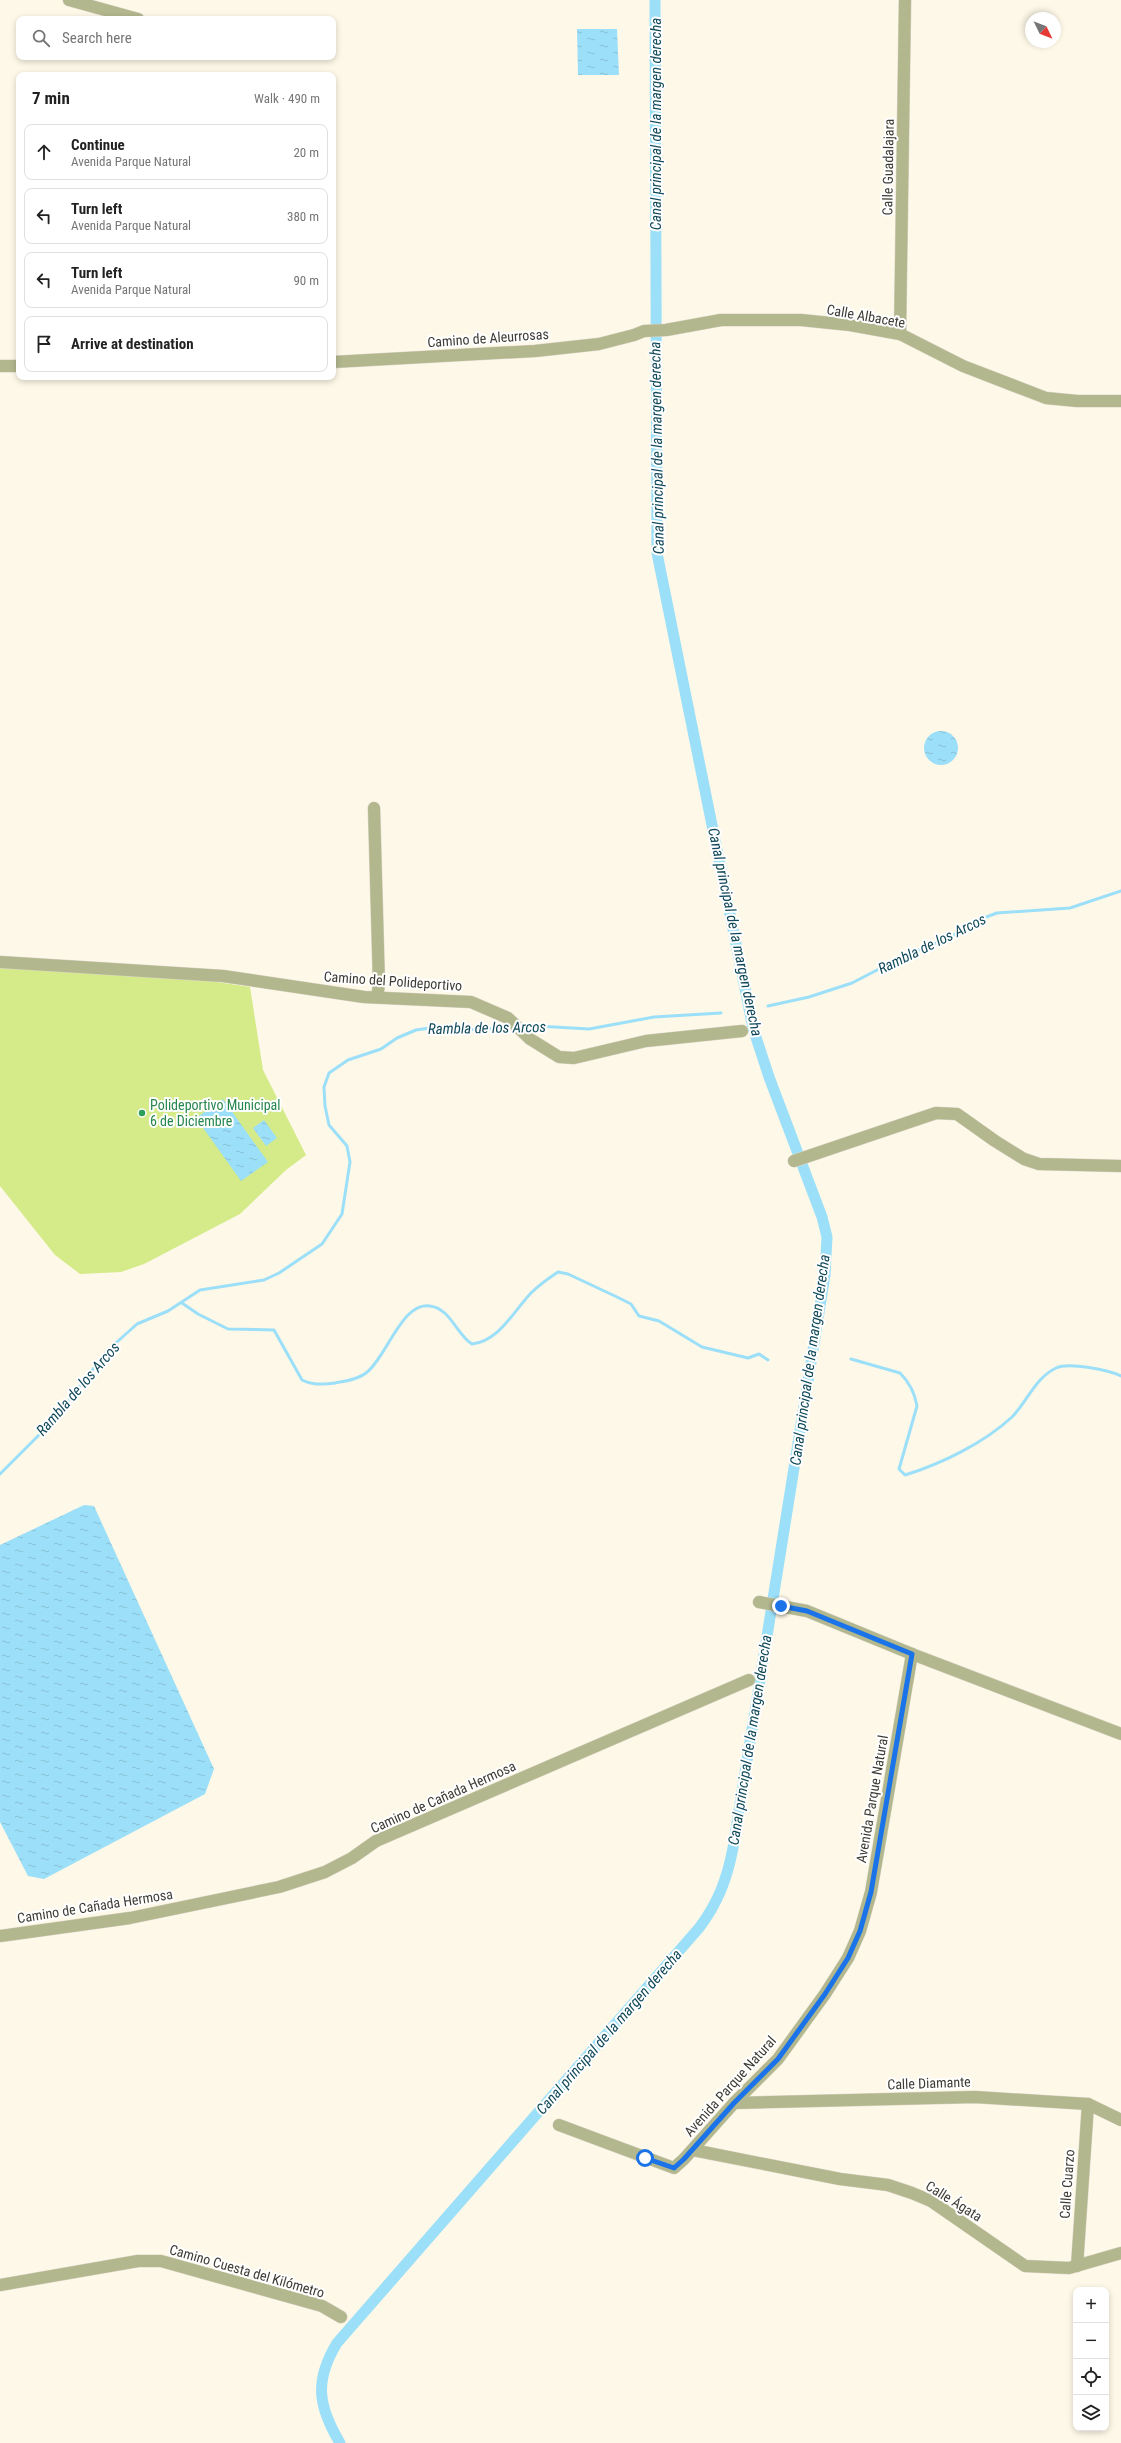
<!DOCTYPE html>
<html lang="en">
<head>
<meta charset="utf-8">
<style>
	:root { --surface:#fff; --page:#f6f6f6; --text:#222; --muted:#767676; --line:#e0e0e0 }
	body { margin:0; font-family:"Roboto Condensed",sans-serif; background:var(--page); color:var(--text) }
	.controls { position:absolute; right:12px; bottom:12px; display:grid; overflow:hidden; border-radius:8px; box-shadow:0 2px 6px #0003 }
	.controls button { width:36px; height:36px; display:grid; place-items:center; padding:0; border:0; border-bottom:1px solid var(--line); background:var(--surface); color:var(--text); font:20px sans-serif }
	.compass { position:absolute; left:1025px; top:12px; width:36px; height:36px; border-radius:50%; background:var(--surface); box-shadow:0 2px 6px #0003; rotate:133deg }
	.stop { position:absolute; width:12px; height:12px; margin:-9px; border:3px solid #1a73e8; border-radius:50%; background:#fff }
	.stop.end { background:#1a73e8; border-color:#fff; box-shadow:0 1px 4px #0008 }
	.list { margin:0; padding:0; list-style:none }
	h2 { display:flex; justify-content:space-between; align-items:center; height:52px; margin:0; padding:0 16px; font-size:17px }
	h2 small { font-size:13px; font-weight:400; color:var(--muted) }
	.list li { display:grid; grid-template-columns:26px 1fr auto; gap:12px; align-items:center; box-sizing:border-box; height:56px; margin:0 8px 8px; padding:0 8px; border:1px solid var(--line); border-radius:8px }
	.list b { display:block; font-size:15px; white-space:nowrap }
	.list p { margin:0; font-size:13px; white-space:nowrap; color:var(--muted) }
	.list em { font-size:13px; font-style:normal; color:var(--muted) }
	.icon { flex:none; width:22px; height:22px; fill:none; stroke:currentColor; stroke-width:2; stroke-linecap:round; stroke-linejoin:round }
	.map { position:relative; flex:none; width:1121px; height:2443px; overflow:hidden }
	.search { position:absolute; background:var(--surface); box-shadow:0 2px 6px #0003; left:16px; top:16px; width:320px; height:44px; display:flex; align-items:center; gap:10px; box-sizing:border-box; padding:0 14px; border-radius:8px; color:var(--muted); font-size:15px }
	.panel { position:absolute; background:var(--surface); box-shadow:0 2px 6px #0003; left:16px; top:72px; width:320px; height:308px; border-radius:8px }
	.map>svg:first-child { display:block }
	.garden { fill:#d5ea88 }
	.water { fill:url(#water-ripples) }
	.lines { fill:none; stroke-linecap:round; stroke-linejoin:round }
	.stream { stroke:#9cdff8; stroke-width:3 }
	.canal { stroke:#9cdff8; stroke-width:11 }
	.minor-casing { stroke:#dbd6c8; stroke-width:13 }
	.minor { stroke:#b2b78e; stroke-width:12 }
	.route { stroke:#1a73e8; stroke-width:5 }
	.leisure-dot { fill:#2e9e5b; stroke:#fff; stroke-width:1.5 }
	.labels { text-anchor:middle; stroke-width:4; stroke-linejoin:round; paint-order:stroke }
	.street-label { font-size:14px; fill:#3d3b34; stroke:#fff }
	.leisure-label { font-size:14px; fill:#27864d; stroke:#fff; text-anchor:start }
	.water-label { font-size:15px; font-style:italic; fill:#11495a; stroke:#fff }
</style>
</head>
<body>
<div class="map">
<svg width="1121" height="2443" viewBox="0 0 1121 2443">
	<defs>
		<pattern id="water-ripples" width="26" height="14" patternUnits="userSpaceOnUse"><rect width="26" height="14" fill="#9cdff8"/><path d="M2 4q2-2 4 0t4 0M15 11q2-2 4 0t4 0" fill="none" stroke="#87c0d5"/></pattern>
	</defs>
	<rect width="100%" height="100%" fill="#fef8e8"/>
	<polygon class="garden" points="0,967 184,977 250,987 263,1070 306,1155 286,1170 240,1214 144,1264 121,1272 80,1274 55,1255 0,1186"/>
	<g class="water">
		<polygon points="577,29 617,29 619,75 578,75"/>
		<circle cx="941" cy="748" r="17"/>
		<polygon points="223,1099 268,1162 241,1181 196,1118"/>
		<polygon points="264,1120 277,1138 266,1146 253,1128"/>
		<polygon points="84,1505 94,1506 214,1769 205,1794 44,1879 28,1876 0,1822 0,1545"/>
	</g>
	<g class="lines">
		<g class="stream">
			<polyline points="768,1006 809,997 852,983 906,955 949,938 978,920 997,913 1070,908 1121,891"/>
			<polyline points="520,1025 589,1029 654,1017 721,1013"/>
			<path d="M 182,1303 L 198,1314 L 228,1329 L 274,1330 L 302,1380 C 313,1386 323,1384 335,1383 C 345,1381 357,1380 366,1373 C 387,1357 402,1301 430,1306 C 451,1309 456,1334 472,1344 C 499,1341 513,1312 531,1293 C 539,1285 549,1278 558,1272 L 568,1274 L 617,1297 L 631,1304 L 639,1316 L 659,1321 L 702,1347 L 748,1358 L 759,1354 L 768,1360"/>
			<path d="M 851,1359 L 900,1373 C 909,1382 915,1394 917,1406 L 899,1469 L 905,1475 C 941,1464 984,1443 1012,1417 C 1027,1402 1035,1378 1056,1368 C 1069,1362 1109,1370 1121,1376"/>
			<polyline points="0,1474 52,1422 108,1350 137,1324 168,1311 200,1290 264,1280 279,1273 322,1244 342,1214 350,1162 347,1146 329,1125 325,1106 324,1087 329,1073 348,1060 381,1049 397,1038 416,1030 437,1027 479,1030 511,1026"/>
		</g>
		<path class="canal" d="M 340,2443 C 318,2406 314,2381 337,2343 L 699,1928 C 718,1903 727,1879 733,1848 L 825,1275 L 827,1237 L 822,1217 L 769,1077 L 753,1028 L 657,553 L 655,0"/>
		<g class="minor-casing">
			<g id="minor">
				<polyline points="69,0 138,19"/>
				<polyline points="900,334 905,0"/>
				<polyline points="333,362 535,351 599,344 634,335 644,331 666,330 721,320 801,320 850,325 900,334 963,366 1046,398 1077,401 1121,401"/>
				<polyline points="0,366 19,366"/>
				<polyline points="374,808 379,985 377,997"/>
				<polyline points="0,962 223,976 364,997 471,1002 508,1018 530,1039 559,1057 574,1058 646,1041 742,1031"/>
				<polyline points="794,1161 936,1113 957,1114 995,1141 1024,1159 1039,1164 1121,1166"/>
				<polyline points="759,1602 807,1611 912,1654 1121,1734"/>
				<polyline points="0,1936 130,1918 279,1887 325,1872 352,1858 376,1841 749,1680"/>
				<polyline points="734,2103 975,2097 1088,2104 1121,2120"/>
				<polyline points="559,2125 674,2168 684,2159 734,2103 778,2059 825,1994 848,1958 860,1931 871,1892 912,1654"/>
				<polyline points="693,2150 840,2179 888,2185 912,2193 931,2201 1025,2266 1069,2268 1121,2253"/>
				<polyline points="1077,2266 1088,2104"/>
				<polyline points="0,2285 138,2261 161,2261 322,2306 341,2317"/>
			</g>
		</g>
		<use href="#minor" class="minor"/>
	</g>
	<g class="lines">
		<polyline class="route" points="645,2158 674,2168 684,2159 734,2103 778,2059 825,1994 848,1958 860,1931 871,1892 912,1654 807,1611 781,1606"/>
	</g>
	<circle class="leisure-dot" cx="142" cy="1113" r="4"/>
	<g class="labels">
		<g class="street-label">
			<text transform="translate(888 167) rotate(-89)" y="5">Calle Guadalajara</text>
			<text transform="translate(866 316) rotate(10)" y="5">Calle Albacete</text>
			<text transform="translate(488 338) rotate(-4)" y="5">Camino de Aleurrosas</text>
			<text transform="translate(393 981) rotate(4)" y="5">Camino del Polideportivo</text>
			<text transform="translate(443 1797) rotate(-24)" y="5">Camino de Cañada Hermosa</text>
			<text transform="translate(872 1799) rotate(-80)" y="5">Avenida Parque Natural</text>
			<text transform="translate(95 1906) rotate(-9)" y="5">Camino de Cañada Hermosa</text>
			<text transform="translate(929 2083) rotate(-2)" y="5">Calle Diamante</text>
			<text transform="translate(730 2086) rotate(-48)" y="5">Avenida Parque Natural</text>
			<text transform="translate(1067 2184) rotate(-86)" y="5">Calle Cuarzo</text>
			<text transform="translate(954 2201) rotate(32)" y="5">Calle Ágata</text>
			<text transform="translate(247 2271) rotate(16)" y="5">Camino Cuesta del Kilómetro</text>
		</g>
		<g class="leisure-label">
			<text x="150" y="1110">Polideportivo Municipal<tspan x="150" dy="16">6 de Diciembre</tspan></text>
		</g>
		<g class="water-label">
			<text transform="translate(656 124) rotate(-90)" y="5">Canal principal de la margen derecha</text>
			<text transform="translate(657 448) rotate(-91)" y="5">Canal principal de la margen derecha</text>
			<text transform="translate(735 932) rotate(78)" y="5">Canal principal de la margen derecha</text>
			<text transform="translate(932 944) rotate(-26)" y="5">Rambla de los Arcos</text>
			<text transform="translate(487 1028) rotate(-1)" y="5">Rambla de los Arcos</text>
			<text transform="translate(810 1360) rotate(-82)" y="5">Canal principal de la margen derecha</text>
			<text transform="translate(78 1389) rotate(-49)" y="5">Rambla de los Arcos</text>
			<text transform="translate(750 1740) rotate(-81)" y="5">Canal principal de la margen derecha</text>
			<text transform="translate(609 2032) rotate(-49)" y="5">Canal principal de la margen derecha</text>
		</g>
	</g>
</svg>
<div class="controls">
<button>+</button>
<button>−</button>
<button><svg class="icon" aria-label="locate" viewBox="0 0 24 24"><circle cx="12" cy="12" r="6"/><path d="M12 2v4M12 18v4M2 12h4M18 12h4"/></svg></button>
<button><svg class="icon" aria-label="layers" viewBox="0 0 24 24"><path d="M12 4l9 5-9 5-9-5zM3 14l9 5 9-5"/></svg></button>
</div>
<svg class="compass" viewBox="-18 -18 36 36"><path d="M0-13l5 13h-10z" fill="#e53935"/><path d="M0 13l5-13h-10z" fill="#767676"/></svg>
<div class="stop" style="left:645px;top:2158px"></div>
<div class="stop end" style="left:781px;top:1606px"></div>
<div class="search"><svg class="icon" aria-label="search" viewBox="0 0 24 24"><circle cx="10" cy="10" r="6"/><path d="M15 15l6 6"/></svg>Search here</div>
<section class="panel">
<h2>7 min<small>Walk · 490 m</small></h2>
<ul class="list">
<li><svg class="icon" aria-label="ahead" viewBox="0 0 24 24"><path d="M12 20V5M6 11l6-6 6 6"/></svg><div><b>Continue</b><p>Avenida Parque Natural</p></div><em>20 m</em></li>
<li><svg class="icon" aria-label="left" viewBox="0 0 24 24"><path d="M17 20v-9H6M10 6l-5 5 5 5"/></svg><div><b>Turn left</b><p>Avenida Parque Natural</p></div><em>380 m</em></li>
<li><svg class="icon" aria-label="left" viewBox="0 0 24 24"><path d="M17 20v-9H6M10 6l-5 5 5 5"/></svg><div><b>Turn left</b><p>Avenida Parque Natural</p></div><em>90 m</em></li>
<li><svg class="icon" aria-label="arrive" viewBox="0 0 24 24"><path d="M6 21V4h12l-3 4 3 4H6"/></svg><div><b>Arrive at destination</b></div></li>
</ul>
</section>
</div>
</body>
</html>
